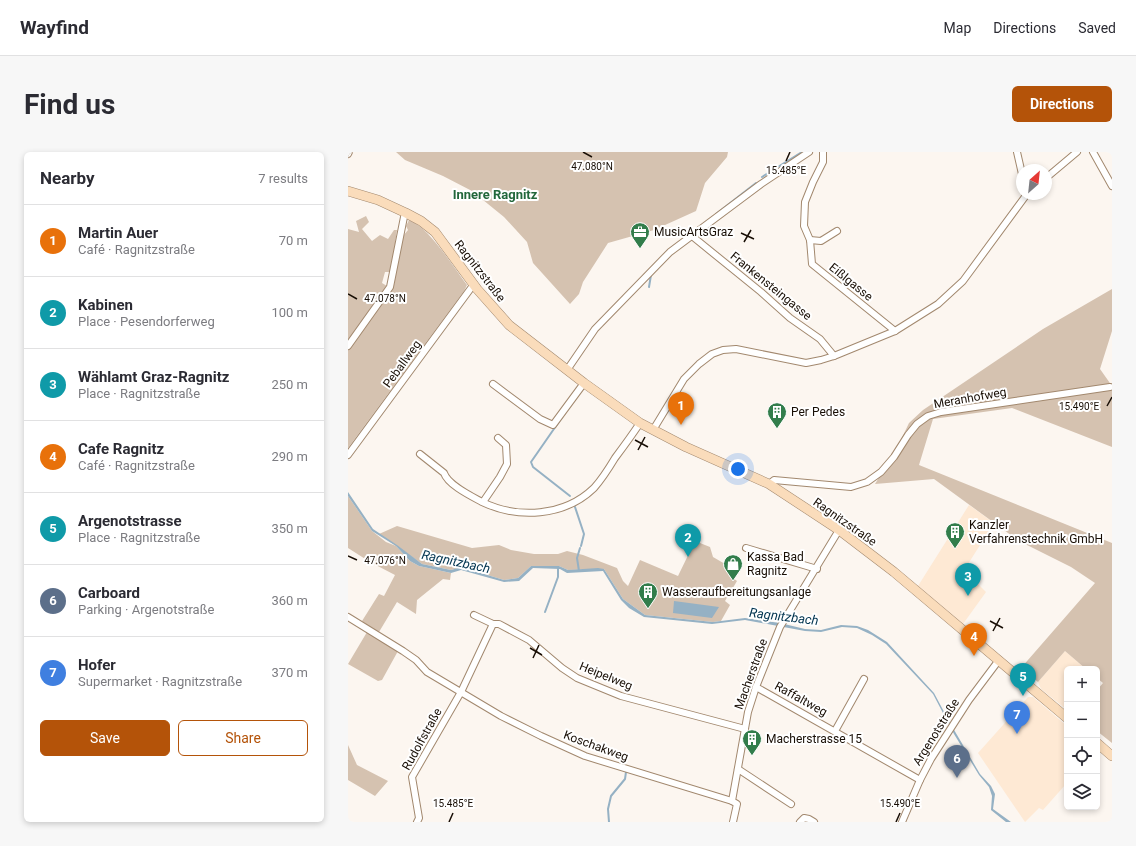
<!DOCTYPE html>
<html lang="en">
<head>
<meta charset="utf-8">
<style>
	:root { --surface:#fff; --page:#f7f7f7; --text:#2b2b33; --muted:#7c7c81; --line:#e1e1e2; --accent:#b45309 }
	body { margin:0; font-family:Roboto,sans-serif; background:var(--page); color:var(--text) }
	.controls { position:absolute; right:12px; bottom:12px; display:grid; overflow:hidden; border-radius:6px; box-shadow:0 2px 6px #0003 }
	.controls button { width:36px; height:36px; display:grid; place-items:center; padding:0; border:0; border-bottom:1px solid var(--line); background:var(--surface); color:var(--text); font:20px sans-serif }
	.compass { position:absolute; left:668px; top:12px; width:36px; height:36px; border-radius:50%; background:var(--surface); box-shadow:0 2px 6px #0003; rotate:27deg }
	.you { position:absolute; left:390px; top:317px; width:14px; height:14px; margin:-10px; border:3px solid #fff; border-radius:50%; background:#1a73e8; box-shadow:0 0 0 6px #1a73e833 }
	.badge { display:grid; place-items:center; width:26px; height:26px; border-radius:50%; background:var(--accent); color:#fff; font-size:13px; font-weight:700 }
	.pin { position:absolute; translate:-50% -33px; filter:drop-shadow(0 1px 2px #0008) }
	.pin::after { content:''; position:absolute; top:21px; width:14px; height:12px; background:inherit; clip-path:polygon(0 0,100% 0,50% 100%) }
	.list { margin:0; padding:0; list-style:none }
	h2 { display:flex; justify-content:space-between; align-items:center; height:52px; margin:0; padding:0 16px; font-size:17px }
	h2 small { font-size:13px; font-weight:400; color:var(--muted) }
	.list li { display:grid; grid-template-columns:26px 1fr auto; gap:12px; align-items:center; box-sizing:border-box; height:72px; padding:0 16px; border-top:1px solid var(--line) }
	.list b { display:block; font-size:15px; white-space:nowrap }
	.list p { margin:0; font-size:13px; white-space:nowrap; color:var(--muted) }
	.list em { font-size:13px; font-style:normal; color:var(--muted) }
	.actions { display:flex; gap:8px; padding:12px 16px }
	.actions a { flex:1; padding:9px 0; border:1px solid var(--accent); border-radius:6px; text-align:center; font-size:14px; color:var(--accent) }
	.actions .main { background:var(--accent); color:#fff }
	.icon { flex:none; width:22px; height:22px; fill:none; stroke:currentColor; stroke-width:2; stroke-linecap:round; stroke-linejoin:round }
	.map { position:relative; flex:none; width:764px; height:670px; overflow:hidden; border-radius:6px }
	header { display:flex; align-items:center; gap:24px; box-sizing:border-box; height:56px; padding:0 20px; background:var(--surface); border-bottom:1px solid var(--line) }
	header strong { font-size:19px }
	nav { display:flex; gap:22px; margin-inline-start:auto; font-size:14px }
	.intro { display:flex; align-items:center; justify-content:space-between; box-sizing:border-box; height:96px; padding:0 24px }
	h1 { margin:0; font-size:28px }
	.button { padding:10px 18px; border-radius:6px; background:var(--accent); color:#fff; font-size:14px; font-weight:700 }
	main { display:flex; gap:24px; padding:0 24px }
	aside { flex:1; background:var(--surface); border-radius:6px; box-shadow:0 2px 6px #0003 }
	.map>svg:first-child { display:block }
	.built { fill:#fee9d4 }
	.green { fill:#d5c2b0 }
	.water { fill:#95b1c4 }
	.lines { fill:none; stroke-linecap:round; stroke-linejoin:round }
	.stream { stroke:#95b1c4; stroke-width:2 }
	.minor-casing { stroke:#a2886e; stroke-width:8 }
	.secondary-casing { stroke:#a2886e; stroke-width:10 }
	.minor { stroke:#fff; stroke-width:6 }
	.secondary { stroke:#fadcbb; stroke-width:9 }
	.ticks { fill:none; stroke:#180e05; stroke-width:1.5 }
	.labels { text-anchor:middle; stroke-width:4; stroke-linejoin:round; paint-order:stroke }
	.poi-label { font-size:12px; fill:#180e05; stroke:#fff; text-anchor:start }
	.street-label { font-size:12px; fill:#180e05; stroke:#fff }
	.neighbourhood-label { font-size:13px; font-weight:bold; fill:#22673b; stroke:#fff }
	.water-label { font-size:13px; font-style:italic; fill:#00334f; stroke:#fff }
	.ticks-label { font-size:10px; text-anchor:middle; fill:#180e05; stroke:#fff; stroke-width:4; stroke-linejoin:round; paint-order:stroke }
</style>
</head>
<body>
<header>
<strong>Wayfind</strong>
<nav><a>Map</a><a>Directions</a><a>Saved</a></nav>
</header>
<div class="intro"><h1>Find us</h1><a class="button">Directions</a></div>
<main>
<aside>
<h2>Nearby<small>7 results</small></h2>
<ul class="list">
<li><span class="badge" style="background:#e8710a">1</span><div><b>Martin Auer</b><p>Café · Ragnitzstraße</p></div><em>70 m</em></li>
<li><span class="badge" style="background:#0f9aa8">2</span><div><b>Kabinen</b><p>Place · Pesendorferweg</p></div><em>100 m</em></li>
<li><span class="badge" style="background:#0f9aa8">3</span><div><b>Wählamt Graz-Ragnitz</b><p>Place · Ragnitzstraße</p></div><em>250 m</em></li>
<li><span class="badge" style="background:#e8710a">4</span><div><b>Cafe Ragnitz</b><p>Café · Ragnitzstraße</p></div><em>290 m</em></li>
<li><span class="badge" style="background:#0f9aa8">5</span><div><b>Argenotstrasse</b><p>Place · Ragnitzstraße</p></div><em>350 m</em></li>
<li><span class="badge" style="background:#5c6f8a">6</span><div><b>Carboard</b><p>Parking · Argenotstraße</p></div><em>360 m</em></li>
<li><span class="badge" style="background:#3f7fe0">7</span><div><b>Hofer</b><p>Supermarket · Ragnitzstraße</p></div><em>370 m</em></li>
</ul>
<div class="actions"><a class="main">Save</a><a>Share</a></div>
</aside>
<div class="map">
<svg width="764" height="670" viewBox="0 0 764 670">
	<rect width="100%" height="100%" fill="#fcf6f0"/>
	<g class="built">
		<polygon points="621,353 646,371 620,412 621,423 638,440 615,472 570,434"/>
		<polygon points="717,499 738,517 719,517 719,558 693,537 690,530"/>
		<polygon points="680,545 685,545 719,574 719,632 718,632 695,658 691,656 677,670 630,601"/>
		<polygon points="575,593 581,596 573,610 567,607"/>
	</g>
	<g class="green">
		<polygon points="48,0 380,0 379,5 357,31 348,59 306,78 260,91 235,130 231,142 222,152 185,111 179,90 156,65 124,39 95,24 57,8"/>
		<polygon points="18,64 21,70 14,77 24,89 32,83 40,87 46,78 49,78 43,120 37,120 34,131 39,134 0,188 0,77 11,80 8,69"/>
		<path d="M 61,68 C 81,75 106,116 119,133 L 116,139 L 0,296 L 0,198 L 46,133 L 55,84 L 60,78 L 58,74 Z"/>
		<polygon points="764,137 764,179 752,217 764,234 764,295 664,256 585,267 571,313 764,391 764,591 749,579 749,538 755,531 749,526 749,517 738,517 717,499 690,530 673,516 747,431 723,415 671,389 586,327 527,332 549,296 561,271 575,258 695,177"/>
		<polygon points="0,344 24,379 38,390 48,394 62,409 71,414 103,421 102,428 95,427 69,448 68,462 49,450 28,485 50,499 34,528 30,529 0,512 22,475 14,469 31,442 36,444 47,423 22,410 0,396"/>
		<polygon points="49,374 124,396 151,393 163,398 186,402 210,402 219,399 235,403 269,416 275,429 280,434 292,408 330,424 347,389 362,395 365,405 384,416 381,424 384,427 385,426 389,429 377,449 382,453 373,469 365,470 297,463 275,447 256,417 220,418 211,414 183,414 170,426 156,428 113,415 103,418 74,412 31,382"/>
		<polygon points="0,593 9,613 40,629 27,644 0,628"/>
	</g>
	<g class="water">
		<polygon points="0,340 25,377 49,393 74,412 103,418 113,415 156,428 170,426 183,414 211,414 220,418 250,416 256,417 275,447 297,463 365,470 397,466 432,471 457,477 473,478 493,473 509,474 520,478 539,490 586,541 602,571 632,622 643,634 647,642 645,657 663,670 658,670 643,658 644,644 641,635 631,623 606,582 585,542 538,492 524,483 509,476 494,475 473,480 457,479 397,468 364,472 296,465 281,456 273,448 255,419 219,421 212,417 185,416 171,429 156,430 113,418 103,421 71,414 62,409 48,394 24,379 0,344"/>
		<polygon points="326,449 371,455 364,466 325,461"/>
	</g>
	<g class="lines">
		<g class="stream">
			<polyline points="414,25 454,0"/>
			<polyline points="368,62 408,31"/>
			<polyline points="301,135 303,123"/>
			<polyline points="217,261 183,310 185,315 222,344"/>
			<polyline points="227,355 236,382 233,394"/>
			<polyline points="231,419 229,406 232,396"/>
			<polyline points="197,460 210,425 210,415"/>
			<polyline points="261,670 260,657 263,644 277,627 278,620"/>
		</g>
		<g class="minor-casing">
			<g id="minor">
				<polyline points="475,0 475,10 465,30 457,50 456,74 462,88 464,112 547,179"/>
				<polyline points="669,0 674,22"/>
				<polyline points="745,0 764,34"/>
				<polyline points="0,2 1,0"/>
				<polyline points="698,26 729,0"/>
				<polyline points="344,84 413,140 442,166 472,187 486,204"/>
				<polyline points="462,88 473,89 489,79"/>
				<polyline points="0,194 42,135 56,65 58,61"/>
				<polyline points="219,218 247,177 322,100 413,32 461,0"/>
				<polyline points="145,232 192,267 205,273 236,231"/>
				<polyline points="305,278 336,227 351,212 364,202 375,198 388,197 458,211 473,208 486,204 547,179 590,152 615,129 679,42"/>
				<path d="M 72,302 L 96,321 C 100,333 123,344 134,350 C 170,367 216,365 246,336 C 254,327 261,316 267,306 C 276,294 284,283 292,271"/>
				<polyline points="0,303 126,132"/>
				<polyline points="421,332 426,328 503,335 519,330 533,320 546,305 560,283 569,272 580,264 593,260 762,235"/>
				<polyline points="135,350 152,325 159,312 158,293 150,286"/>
				<polyline points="398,396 469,417"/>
				<polyline points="126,463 145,472 151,472 181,488 214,516 229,526 273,544 397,577"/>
				<polyline points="0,465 55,499 68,508 79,520 153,564 193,584 237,604 384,649"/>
				<polyline points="408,535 572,628"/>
				<polyline points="487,579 516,527"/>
				<polyline points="390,617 443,652"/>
				<polyline points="69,670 71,666 64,625 113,540 145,472"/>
				<polyline points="385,670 389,652 384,649 400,560 408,535 432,475 491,378"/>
				<polyline points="452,670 456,666 461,667 466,670"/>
				<polyline points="554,670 572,628 583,607 621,548 651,508"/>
			</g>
		</g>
		<g class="secondary-casing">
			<g id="secondary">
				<polyline points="0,39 30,48 58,61 73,69 87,80 129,137 161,173 236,231 292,271 338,295 421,332 491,378 546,420 719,566"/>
				<polyline points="749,591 764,604"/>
			</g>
		</g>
		<use href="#minor" class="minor"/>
		<use href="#secondary" class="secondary"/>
	</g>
	<path class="ticks" d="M 235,0 L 244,5M 438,9 L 442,0M 393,81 L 406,87M 396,90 L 403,78M 0,142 L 9,147M 759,254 L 764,245M 287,288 L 300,295M 290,298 L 297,285M 0,404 L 9,408M 642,469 L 655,476M 645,479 L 652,466M 182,496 L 194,503M 185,506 L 191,493M 101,670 L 105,661M 548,670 L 552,661"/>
	<defs>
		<g id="office-pin" transform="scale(1)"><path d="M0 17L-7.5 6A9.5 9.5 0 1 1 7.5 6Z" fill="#327d4b" stroke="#fff"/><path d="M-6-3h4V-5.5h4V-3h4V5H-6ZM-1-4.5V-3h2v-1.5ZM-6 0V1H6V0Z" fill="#fff"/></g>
		<g id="building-pin" transform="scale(1)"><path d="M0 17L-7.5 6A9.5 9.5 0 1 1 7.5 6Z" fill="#327d4b" stroke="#fff"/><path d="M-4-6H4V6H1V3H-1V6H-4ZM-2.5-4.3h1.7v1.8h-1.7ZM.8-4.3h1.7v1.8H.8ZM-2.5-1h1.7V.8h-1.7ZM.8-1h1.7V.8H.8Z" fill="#fff"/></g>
		<g id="shop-pin" transform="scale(1)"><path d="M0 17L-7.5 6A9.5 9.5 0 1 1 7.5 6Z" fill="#327d4b" stroke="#fff"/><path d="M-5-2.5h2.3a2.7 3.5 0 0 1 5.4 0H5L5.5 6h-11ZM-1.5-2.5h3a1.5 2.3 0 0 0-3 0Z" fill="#fff"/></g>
	</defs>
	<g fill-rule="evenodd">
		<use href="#office-pin" x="292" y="80"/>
		<use href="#building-pin" x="429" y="260"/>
		<use href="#building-pin" x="607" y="380"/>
		<use href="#shop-pin" x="385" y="412"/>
		<use href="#building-pin" x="300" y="440"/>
		<use href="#building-pin" x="404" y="587"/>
	</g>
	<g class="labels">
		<g class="poi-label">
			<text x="306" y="84">MusicArtsGraz</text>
			<text x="443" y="264">Per Pedes</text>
			<text x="621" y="377">Kanzler<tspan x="621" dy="14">Verfahrenstechnik GmbH</tspan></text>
			<text x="399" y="409">Kassa Bad<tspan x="399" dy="14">Ragnitz</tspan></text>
			<text x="314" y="444">Wasseraufbereitungsanlage</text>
			<text x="418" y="591">Macherstrasse 15</text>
		</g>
		<g class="street-label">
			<text transform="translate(132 119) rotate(52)" y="4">Ragnitzstraße</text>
			<text transform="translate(503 130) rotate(39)" y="4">Eißlgasse</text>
			<text transform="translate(423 134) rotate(39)" y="4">Frankensteingasse</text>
			<text transform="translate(54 212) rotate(-54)" y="4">Peballweg</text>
			<text transform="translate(622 246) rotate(-10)" y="4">Meranhofweg</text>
			<text transform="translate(497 370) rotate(35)" y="4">Ragnitzstraße</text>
			<text transform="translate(403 522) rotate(-70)" y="4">Macherstraße</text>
			<text transform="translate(258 524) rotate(22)" y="4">Heipelweg</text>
			<text transform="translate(453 547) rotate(29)" y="4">Raffaltweg</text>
			<text transform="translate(588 580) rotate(-58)" y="4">Argenotstraße</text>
			<text transform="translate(74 587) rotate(-61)" y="4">Rudolfstraße</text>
			<text transform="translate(248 594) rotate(20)" y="4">Koschakweg</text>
		</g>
		<g class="neighbourhood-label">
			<text x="147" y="47">Innere Ragnitz</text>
		</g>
		<g class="water-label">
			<text transform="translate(108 409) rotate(12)" y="5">Ragnitzbach</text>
			<text transform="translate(436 464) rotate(7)" y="5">Ragnitzbach</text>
		</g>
	</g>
	<g class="ticks-label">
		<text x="244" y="18">47.080°N</text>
		<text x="438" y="22">15.485°E</text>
		<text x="37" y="150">47.078°N</text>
		<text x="731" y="258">15.490°E</text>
		<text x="37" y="412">47.076°N</text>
		<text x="105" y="655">15.485°E</text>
		<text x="552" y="655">15.490°E</text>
	</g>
</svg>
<div class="controls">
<button>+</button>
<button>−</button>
<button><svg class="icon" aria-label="locate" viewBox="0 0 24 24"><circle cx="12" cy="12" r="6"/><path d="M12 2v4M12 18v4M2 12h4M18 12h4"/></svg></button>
<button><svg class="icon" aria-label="layers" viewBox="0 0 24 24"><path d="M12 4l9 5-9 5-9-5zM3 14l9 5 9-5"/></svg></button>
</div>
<svg class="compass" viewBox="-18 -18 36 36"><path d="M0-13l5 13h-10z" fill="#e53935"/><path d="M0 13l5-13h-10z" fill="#7c7c81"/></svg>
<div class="you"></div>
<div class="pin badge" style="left:333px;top:273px;background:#e8710a">1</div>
<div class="pin badge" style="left:340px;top:405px;background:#0f9aa8">2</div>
<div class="pin badge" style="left:620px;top:444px;background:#0f9aa8">3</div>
<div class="pin badge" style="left:626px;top:504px;background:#e8710a">4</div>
<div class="pin badge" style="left:675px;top:544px;background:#0f9aa8">5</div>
<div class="pin badge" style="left:609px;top:626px;background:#5c6f8a">6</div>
<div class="pin badge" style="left:669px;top:582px;background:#3f7fe0">7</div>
</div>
</main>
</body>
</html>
